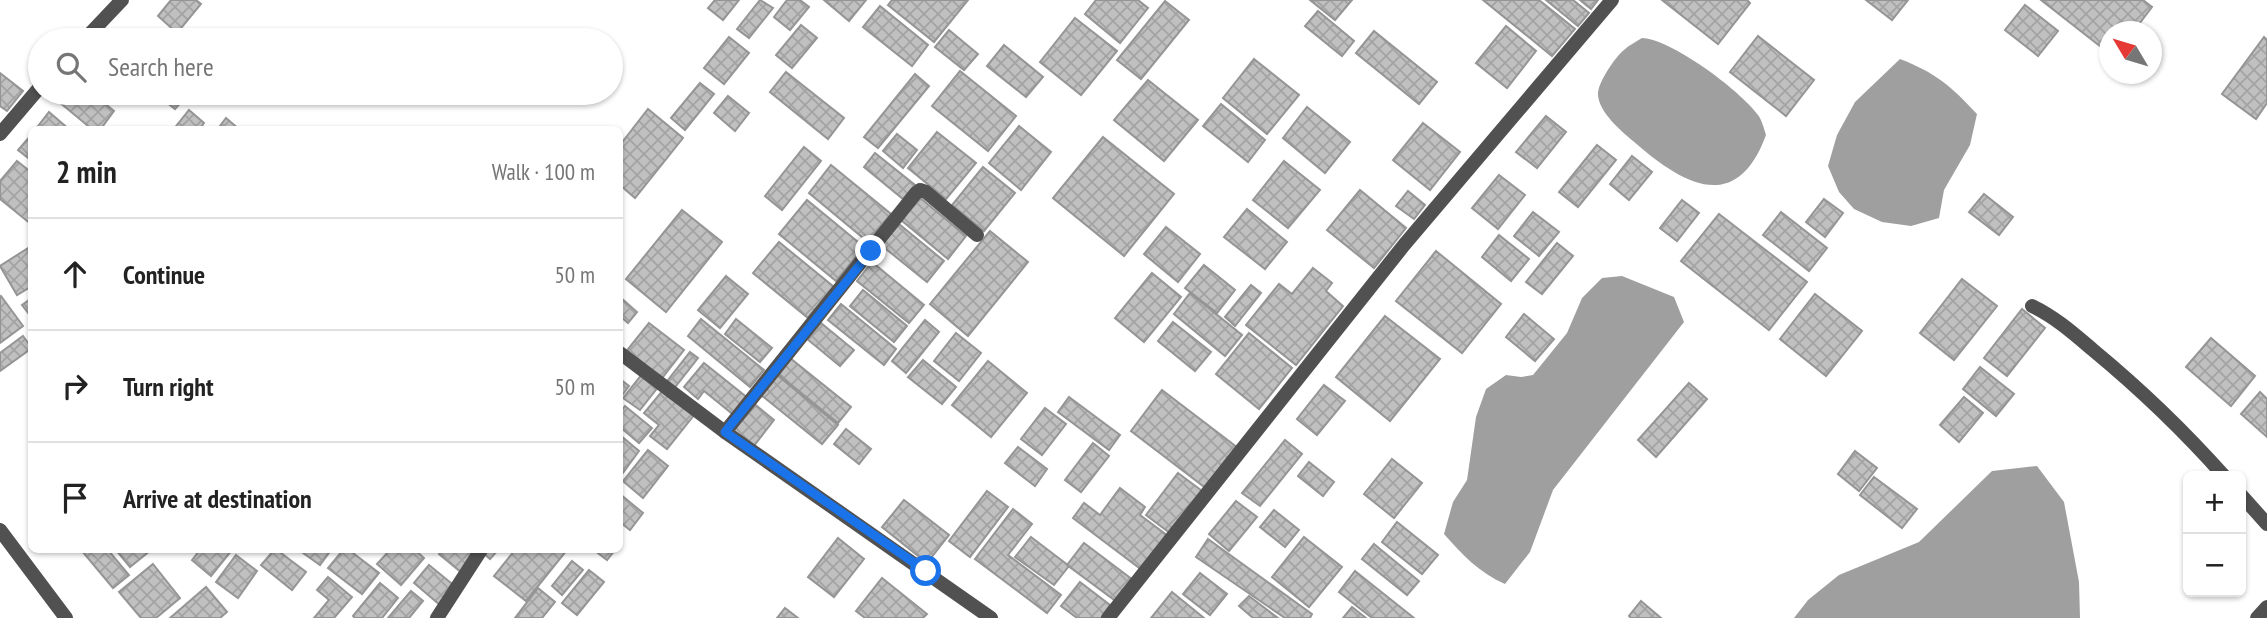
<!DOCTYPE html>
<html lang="en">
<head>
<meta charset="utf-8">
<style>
	:root { --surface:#fff; --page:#f6f6f6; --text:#222; --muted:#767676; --line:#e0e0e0 }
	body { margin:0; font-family:"PT Sans Narrow",sans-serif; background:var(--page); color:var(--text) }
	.controls { position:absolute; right:21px; bottom:21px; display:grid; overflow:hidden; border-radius:10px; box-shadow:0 2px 5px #0004 }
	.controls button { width:63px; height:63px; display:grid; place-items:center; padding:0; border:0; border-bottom:2px solid var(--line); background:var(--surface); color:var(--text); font:35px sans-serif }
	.compass { position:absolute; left:2099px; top:21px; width:63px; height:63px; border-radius:50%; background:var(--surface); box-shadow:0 2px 5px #0004; rotate:308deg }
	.stop { position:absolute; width:21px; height:21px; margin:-16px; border:5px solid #1a73e8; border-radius:50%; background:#fff }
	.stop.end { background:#1a73e8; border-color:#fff; box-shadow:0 2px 7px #0008 }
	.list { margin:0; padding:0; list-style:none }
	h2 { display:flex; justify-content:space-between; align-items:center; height:91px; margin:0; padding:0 28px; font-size:30px }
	h2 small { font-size:23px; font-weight:400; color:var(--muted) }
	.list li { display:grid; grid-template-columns:46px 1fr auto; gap:21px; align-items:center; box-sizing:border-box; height:112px; padding:0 28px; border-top:2px solid var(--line) }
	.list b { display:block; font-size:26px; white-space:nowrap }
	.list em { font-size:23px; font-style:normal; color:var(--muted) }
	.icon { flex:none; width:38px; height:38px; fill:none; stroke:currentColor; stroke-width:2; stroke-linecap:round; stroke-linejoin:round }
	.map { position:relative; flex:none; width:2267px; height:618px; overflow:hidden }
	.search { position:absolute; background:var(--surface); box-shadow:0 2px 5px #0004; left:28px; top:28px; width:595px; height:77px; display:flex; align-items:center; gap:18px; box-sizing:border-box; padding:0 24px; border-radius:38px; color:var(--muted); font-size:26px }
	.panel { position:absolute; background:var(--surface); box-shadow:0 2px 5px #0004; left:28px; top:126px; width:595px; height:427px; border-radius:10px }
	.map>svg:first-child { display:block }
	.water { fill:#9f9f9f }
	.building { fill:url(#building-cross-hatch); stroke:#959595; stroke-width:2 }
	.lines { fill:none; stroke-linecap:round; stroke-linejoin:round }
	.minor { stroke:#515151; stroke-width:14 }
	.route { stroke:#1a73e8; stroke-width:9 }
</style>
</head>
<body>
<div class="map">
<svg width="2267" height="618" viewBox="0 0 2267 618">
	<defs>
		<pattern id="building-cross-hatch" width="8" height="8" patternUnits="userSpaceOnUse" patternTransform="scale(1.75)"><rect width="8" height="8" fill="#c0c0c0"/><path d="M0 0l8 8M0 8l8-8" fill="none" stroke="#a3a3a3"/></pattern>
	</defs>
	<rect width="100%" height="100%" fill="#fff"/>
	<g class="water">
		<path d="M 1642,38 C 1671,39 1740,90 1758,115 C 1762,120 1764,129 1766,135 C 1736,217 1681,183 1633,141 C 1621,131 1599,112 1598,95 C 1597,84 1615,57 1624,50 C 1629,45 1636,42 1642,38 Z"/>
		<path d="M 1900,59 C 1936,73 1951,86 1977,114 L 1970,145 L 1944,190 L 1939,218 L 1911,226 L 1882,222 L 1854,209 L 1839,192 L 1828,166 L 1837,135 L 1855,102 Z"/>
		<path d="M 1622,276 L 1674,297 L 1684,322 L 1553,490 L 1530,552 L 1505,584 C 1479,573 1462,554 1444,534 L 1453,502 L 1467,480 L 1476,417 L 1486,389 L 1506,375 L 1521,377 L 1533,375 L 1567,333 L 1582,298 L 1602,278 Z"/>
		<polygon points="2037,466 2064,502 2079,582 2080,618 1794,618 1808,600 1839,575 1919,542 1992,471"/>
	</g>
	<g class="building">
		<polygon points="171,0 196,0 201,4 177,33 158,16"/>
		<polygon points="715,0 739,0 723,20 708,8"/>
		<polygon points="760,0 773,8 749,38 737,29"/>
		<polygon points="787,0 800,0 809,7 790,30 774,17"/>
		<polygon points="824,0 866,0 849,21"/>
		<polygon points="892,0 968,0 934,42 888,5"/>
		<polygon points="1096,0 1138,0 1148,8 1120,43 1085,14"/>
		<polygon points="1310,0 1352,0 1335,20"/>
		<polygon points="1483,0 1539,0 1575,29 1552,56"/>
		<polygon points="1546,0 1573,0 1589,13 1578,26"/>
		<polygon points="1580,0 1598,0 1591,9"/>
		<polygon points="1662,0 1747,0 1750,3 1718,44"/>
		<polygon points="1866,0 1908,0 1892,20"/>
		<polygon points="2041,0 2143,0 2152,7 2133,32 2110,32 2110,54"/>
		<polygon points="1165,1 1189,20 1141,79 1117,60"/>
		<polygon points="2025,5 2058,31 2038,56 2005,30"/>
		<polygon points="880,6 928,45 912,66 863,27"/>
		<polygon points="1318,11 1354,41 1342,56 1305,26"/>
		<polygon points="1075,18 1117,51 1081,95 1040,62"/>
		<polygon points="801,25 817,38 792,68 776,55"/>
		<polygon points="1506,26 1536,51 1507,88 1476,63"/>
		<polygon points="152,29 166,40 142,40"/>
		<polygon points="949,30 978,54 964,70 935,47"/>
		<polygon points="1374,31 1437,82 1419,104 1356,53"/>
		<polygon points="1758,36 1814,80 1786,116 1730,72"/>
		<polygon points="729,37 749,53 724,84 704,68"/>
		<polygon points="2264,37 2267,40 2267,103 2256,119 2222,94"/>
		<polygon points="1004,45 1043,77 1026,97 987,66"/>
		<polygon points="1254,59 1299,95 1267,134 1223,98"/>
		<polygon points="960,71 1016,116 988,151 932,106"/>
		<polygon points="786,72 844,118 828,139 770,92"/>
		<polygon points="0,73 23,91 7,111 0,106"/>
		<polygon points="915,74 929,86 878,148 864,137"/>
		<polygon points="1148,80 1198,120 1164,161 1114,120"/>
		<polygon points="700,83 714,94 685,130 671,118"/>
		<polygon points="67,93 92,93 114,111 100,130 93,130 59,102"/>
		<polygon points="113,93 133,93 125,103"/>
		<polygon points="155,93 189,93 175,109"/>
		<polygon points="728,96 749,113 735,131 714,113"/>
		<polygon points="1221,104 1265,140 1248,162 1203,126"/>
		<polygon points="1307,107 1350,142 1325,173 1283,138"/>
		<polygon points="648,109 683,138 635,198 620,185 620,145"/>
		<polygon points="189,110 204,123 199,130 173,130"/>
		<polygon points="49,112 70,130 35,130"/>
		<polygon points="1546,116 1566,132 1537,168 1516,152"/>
		<polygon points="226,118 240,130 217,130"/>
		<polygon points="1423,123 1460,152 1430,190 1393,160"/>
		<polygon points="1019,126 1051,152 1021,190 989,163"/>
		<polygon points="937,132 976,163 946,199 908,168"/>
		<polygon points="32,134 32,161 18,150"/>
		<polygon points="897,134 917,150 903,168 883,151"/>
		<polygon points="1103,137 1174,194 1124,256 1053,198"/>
		<polygon points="1597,145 1616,160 1578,207 1559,192"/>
		<polygon points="804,147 821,161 782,210 765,196"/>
		<polygon points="875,153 915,185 903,199 864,167"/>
		<polygon points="1632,156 1652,172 1629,200 1610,184"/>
		<polygon points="17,161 32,173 32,225 0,199 0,181"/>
		<polygon points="1284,161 1320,190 1288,228 1253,200"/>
		<polygon points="831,165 891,214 868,242 809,193"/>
		<polygon points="983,167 1015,193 984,231 952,205"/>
		<polygon points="1499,175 1525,195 1498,229 1472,208"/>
		<polygon points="1360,190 1406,228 1374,268 1327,230"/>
		<polygon points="1408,191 1425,205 1414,219 1396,206"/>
		<polygon points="1984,194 2013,217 1999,235 1969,212"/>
		<polygon points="919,197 966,236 948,259 901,220"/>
		<polygon points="1824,199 1843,213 1825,237 1806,222"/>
		<polygon points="807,200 864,247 836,281 779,234"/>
		<polygon points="1682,200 1699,213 1677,241 1660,228"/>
		<polygon points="1247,209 1287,242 1265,269 1224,237"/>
		<polygon points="682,210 722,242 666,312 626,279"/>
		<polygon points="1533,212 1559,232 1539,256 1514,236"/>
		<polygon points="1781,212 1827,248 1809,271 1763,235"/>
		<polygon points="1719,214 1807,282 1769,330 1681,261"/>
		<polygon points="899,224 944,261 927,282 881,245"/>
		<polygon points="1166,227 1200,254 1178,282 1144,254"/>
		<polygon points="990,231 1028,262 968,336 930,304"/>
		<polygon points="1499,235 1529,259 1511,281 1482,257"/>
		<polygon points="779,242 834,287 808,318 753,273"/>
		<polygon points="1557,243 1573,256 1542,294 1526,282"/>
		<polygon points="28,248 32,254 32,286 17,295 0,266"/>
		<polygon points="1436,251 1501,304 1462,353 1396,301"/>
		<polygon points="872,262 924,305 909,323 857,281"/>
		<polygon points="1204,265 1235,290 1217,313 1185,288"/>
		<polygon points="1313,268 1332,283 1326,291 1343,306 1296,365 1246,325 1279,284 1292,294"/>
		<polygon points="1152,273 1181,297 1144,342 1115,318"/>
		<polygon points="726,276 748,294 720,328 698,310"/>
		<polygon points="1962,279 1997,306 1954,360 1920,333"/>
		<polygon points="1251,285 1261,293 1235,326 1225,317"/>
		<polygon points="863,290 907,326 894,342 850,306"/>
		<polygon points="1190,293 1242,335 1225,356 1174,314"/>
		<polygon points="1815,294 1862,331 1826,376 1780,339"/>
		<polygon points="1,296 23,326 0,343 0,297"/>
		<polygon points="620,297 637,312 628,323 620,316"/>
		<polygon points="32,298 32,313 29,314 22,305"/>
		<polygon points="841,304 896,349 884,365 828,320"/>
		<polygon points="2022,309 2045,328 2007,376 1984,358"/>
		<polygon points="1524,314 1554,339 1535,361 1506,337"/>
		<polygon points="1385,316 1440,359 1390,421 1336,377"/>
		<polygon points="701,319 764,370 750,387 688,336"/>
		<polygon points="736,319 772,348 760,362 725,334"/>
		<polygon points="925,320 939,332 906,373 892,361"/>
		<polygon points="1173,322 1211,352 1195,371 1158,341"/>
		<polygon points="649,323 684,350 659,382 624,354"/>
		<polygon points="821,323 854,350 840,366 807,339"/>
		<polygon points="956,333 981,353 959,381 934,361"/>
		<polygon points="1249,333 1292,368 1259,409 1216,374"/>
		<polygon points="23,336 32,348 0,371 0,353"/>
		<polygon points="2211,338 2255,376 2231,406 2186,367"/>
		<polygon points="690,352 698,358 672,391 664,385"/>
		<polygon points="790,358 851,407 838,423 778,374"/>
		<polygon points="923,360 956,387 942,404 908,377"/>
		<polygon points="988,361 1027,393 991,437 952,405"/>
		<polygon points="704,363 749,399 735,416 704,391 698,399 684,387"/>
		<polygon points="1980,367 2014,394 1996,416 1963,389"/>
		<polygon points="643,373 659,386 640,410 623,398"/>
		<polygon points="777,375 838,425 822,444 761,395"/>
		<polygon points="620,379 629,386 620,398"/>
		<polygon points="1689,383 1707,399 1656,457 1638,440"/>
		<polygon points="1324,385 1345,401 1317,435 1297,419"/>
		<polygon points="664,389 695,414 667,449 650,436 659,425 644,413"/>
		<polygon points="1162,390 1238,448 1207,489 1131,431"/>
		<polygon points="2260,392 2267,399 2267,437 2241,414"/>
		<polygon points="1069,397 1120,435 1109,450 1058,412"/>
		<polygon points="1964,397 1983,413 1959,442 1940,425"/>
		<polygon points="752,402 774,420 753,447 730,429"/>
		<polygon points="625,406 652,428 639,443 620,427 620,413"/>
		<polygon points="1045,408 1066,424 1042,455 1021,439"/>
		<polygon points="846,429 871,449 859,464 834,444"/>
		<polygon points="620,435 639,451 620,477"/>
		<polygon points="1285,440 1302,454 1260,506 1242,493"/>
		<polygon points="1093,443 1109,456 1081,492 1065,480"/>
		<polygon points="1018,447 1047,469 1035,486 1005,463"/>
		<polygon points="648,450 668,466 643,498 623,481"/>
		<polygon points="1855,451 1877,468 1859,491 1838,474"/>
		<polygon points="1392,459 1422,483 1394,518 1364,494"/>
		<polygon points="1309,462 1334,482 1323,496 1298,476"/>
		<polygon points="1178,473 1202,491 1170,533 1146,515"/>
		<polygon points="1874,477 1917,509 1902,528 1860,495"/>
		<polygon points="1120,488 1145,507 1140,515 1168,536 1142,570 1073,518 1084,503 1100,515"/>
		<polygon points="987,491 1008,507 970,557 949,541"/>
		<polygon points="620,494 643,513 630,530 620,522"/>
		<polygon points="904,500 949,535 927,563 882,527"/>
		<polygon points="1236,501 1257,517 1229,551 1209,534"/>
		<polygon points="1013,509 1032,524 1008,555 1061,595 1047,613 975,559"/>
		<polygon points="1274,510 1299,530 1285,547 1260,527"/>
		<polygon points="1397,522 1438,555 1422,574 1382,542"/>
		<polygon points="1031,537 1069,566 1054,585 1015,557"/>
		<polygon points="1304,537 1342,567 1309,607 1272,577"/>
		<polygon points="838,538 864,559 834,597 808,577"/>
		<polygon points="1208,539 1312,614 1310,618 1285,618 1196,557"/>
		<polygon points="1084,543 1133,580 1117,602 1067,565"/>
		<polygon points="1374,544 1419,581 1407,595 1362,559"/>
		<polygon points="83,550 108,550 129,575 113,588 82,551"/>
		<polygon points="116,550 151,550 130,567"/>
		<polygon points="200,550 232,550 211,576 192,560"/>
		<polygon points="274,550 277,550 306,572 292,590 261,565"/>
		<polygon points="299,550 331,550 320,565"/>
		<polygon points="343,550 349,550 379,573 362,594 328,568"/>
		<polygon points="390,550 415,550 424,558 401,585 377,564"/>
		<polygon points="442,550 471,550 477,554 462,573 439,554"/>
		<polygon points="482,550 498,550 490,559 481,551"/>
		<polygon points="515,550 567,550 526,601 494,576"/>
		<polygon points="594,550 615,550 607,560"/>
		<polygon points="236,555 257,571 238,598 216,582"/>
		<polygon points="572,561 583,570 562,595 552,586"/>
		<polygon points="153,564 180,598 156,618 141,618 119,592"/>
		<polygon points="429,565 456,587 440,605 414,583"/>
		<polygon points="589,570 604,582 577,615 562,603"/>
		<polygon points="1355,571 1414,618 1372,618 1339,592"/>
		<polygon points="1200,573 1227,594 1210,615 1183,594"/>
		<polygon points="328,577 352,597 334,618 314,618 329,600 317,590"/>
		<polygon points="882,578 927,614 923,618 865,618 856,611"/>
		<polygon points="1080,582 1110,605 1101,618 1077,618 1061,606"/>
		<polygon points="380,583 398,598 382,618 355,618 353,616"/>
		<polygon points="206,587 227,612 220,618 170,618"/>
		<polygon points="538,588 555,602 542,618 515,618"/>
		<polygon points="411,591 423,601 409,618 388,618"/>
		<polygon points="1172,592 1204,618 1151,618"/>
		<polygon points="1249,596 1278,618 1253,618 1239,606"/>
		<polygon points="1641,601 1661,618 1631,618 1629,616"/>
		<polygon points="1352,607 1366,618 1343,618"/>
		<polygon points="785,608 798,618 777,618"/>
	</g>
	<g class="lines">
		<g class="minor">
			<polyline points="84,40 122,0"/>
			<polyline points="0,134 40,87"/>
			<path d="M 2032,306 C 2055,317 2073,333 2093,350 C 2139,388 2184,431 2224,476"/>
			<polyline points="620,353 725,432 991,618"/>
			<polyline points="725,432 916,193 920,190 926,192 977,235"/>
			<polyline points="2241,495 2267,524"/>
			<polyline points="0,530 66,618"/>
			<polyline points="437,618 481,550"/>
			<polyline points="1108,618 1404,245 1612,0"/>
			<polyline points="2257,618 2267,607"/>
		</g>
	</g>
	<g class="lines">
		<polyline class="route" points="871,251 725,432 926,571"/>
	</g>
</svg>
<div class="controls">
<button>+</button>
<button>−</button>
</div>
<svg class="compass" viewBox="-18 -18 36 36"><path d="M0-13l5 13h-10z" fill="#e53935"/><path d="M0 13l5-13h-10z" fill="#767676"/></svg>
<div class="stop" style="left:926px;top:571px"></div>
<div class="stop end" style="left:871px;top:251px"></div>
<div class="search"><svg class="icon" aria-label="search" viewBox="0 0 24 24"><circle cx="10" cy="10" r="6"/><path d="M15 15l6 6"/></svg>Search here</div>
<section class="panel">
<h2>2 min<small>Walk · 100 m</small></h2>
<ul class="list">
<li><svg class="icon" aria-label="ahead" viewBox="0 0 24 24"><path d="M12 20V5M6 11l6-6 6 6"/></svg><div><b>Continue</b></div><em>50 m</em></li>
<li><svg class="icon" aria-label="right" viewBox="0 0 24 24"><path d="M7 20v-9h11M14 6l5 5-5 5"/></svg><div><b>Turn right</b></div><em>50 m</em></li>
<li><svg class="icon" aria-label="arrive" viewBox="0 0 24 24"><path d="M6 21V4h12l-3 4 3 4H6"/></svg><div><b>Arrive at destination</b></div></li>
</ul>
</section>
</div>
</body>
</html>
